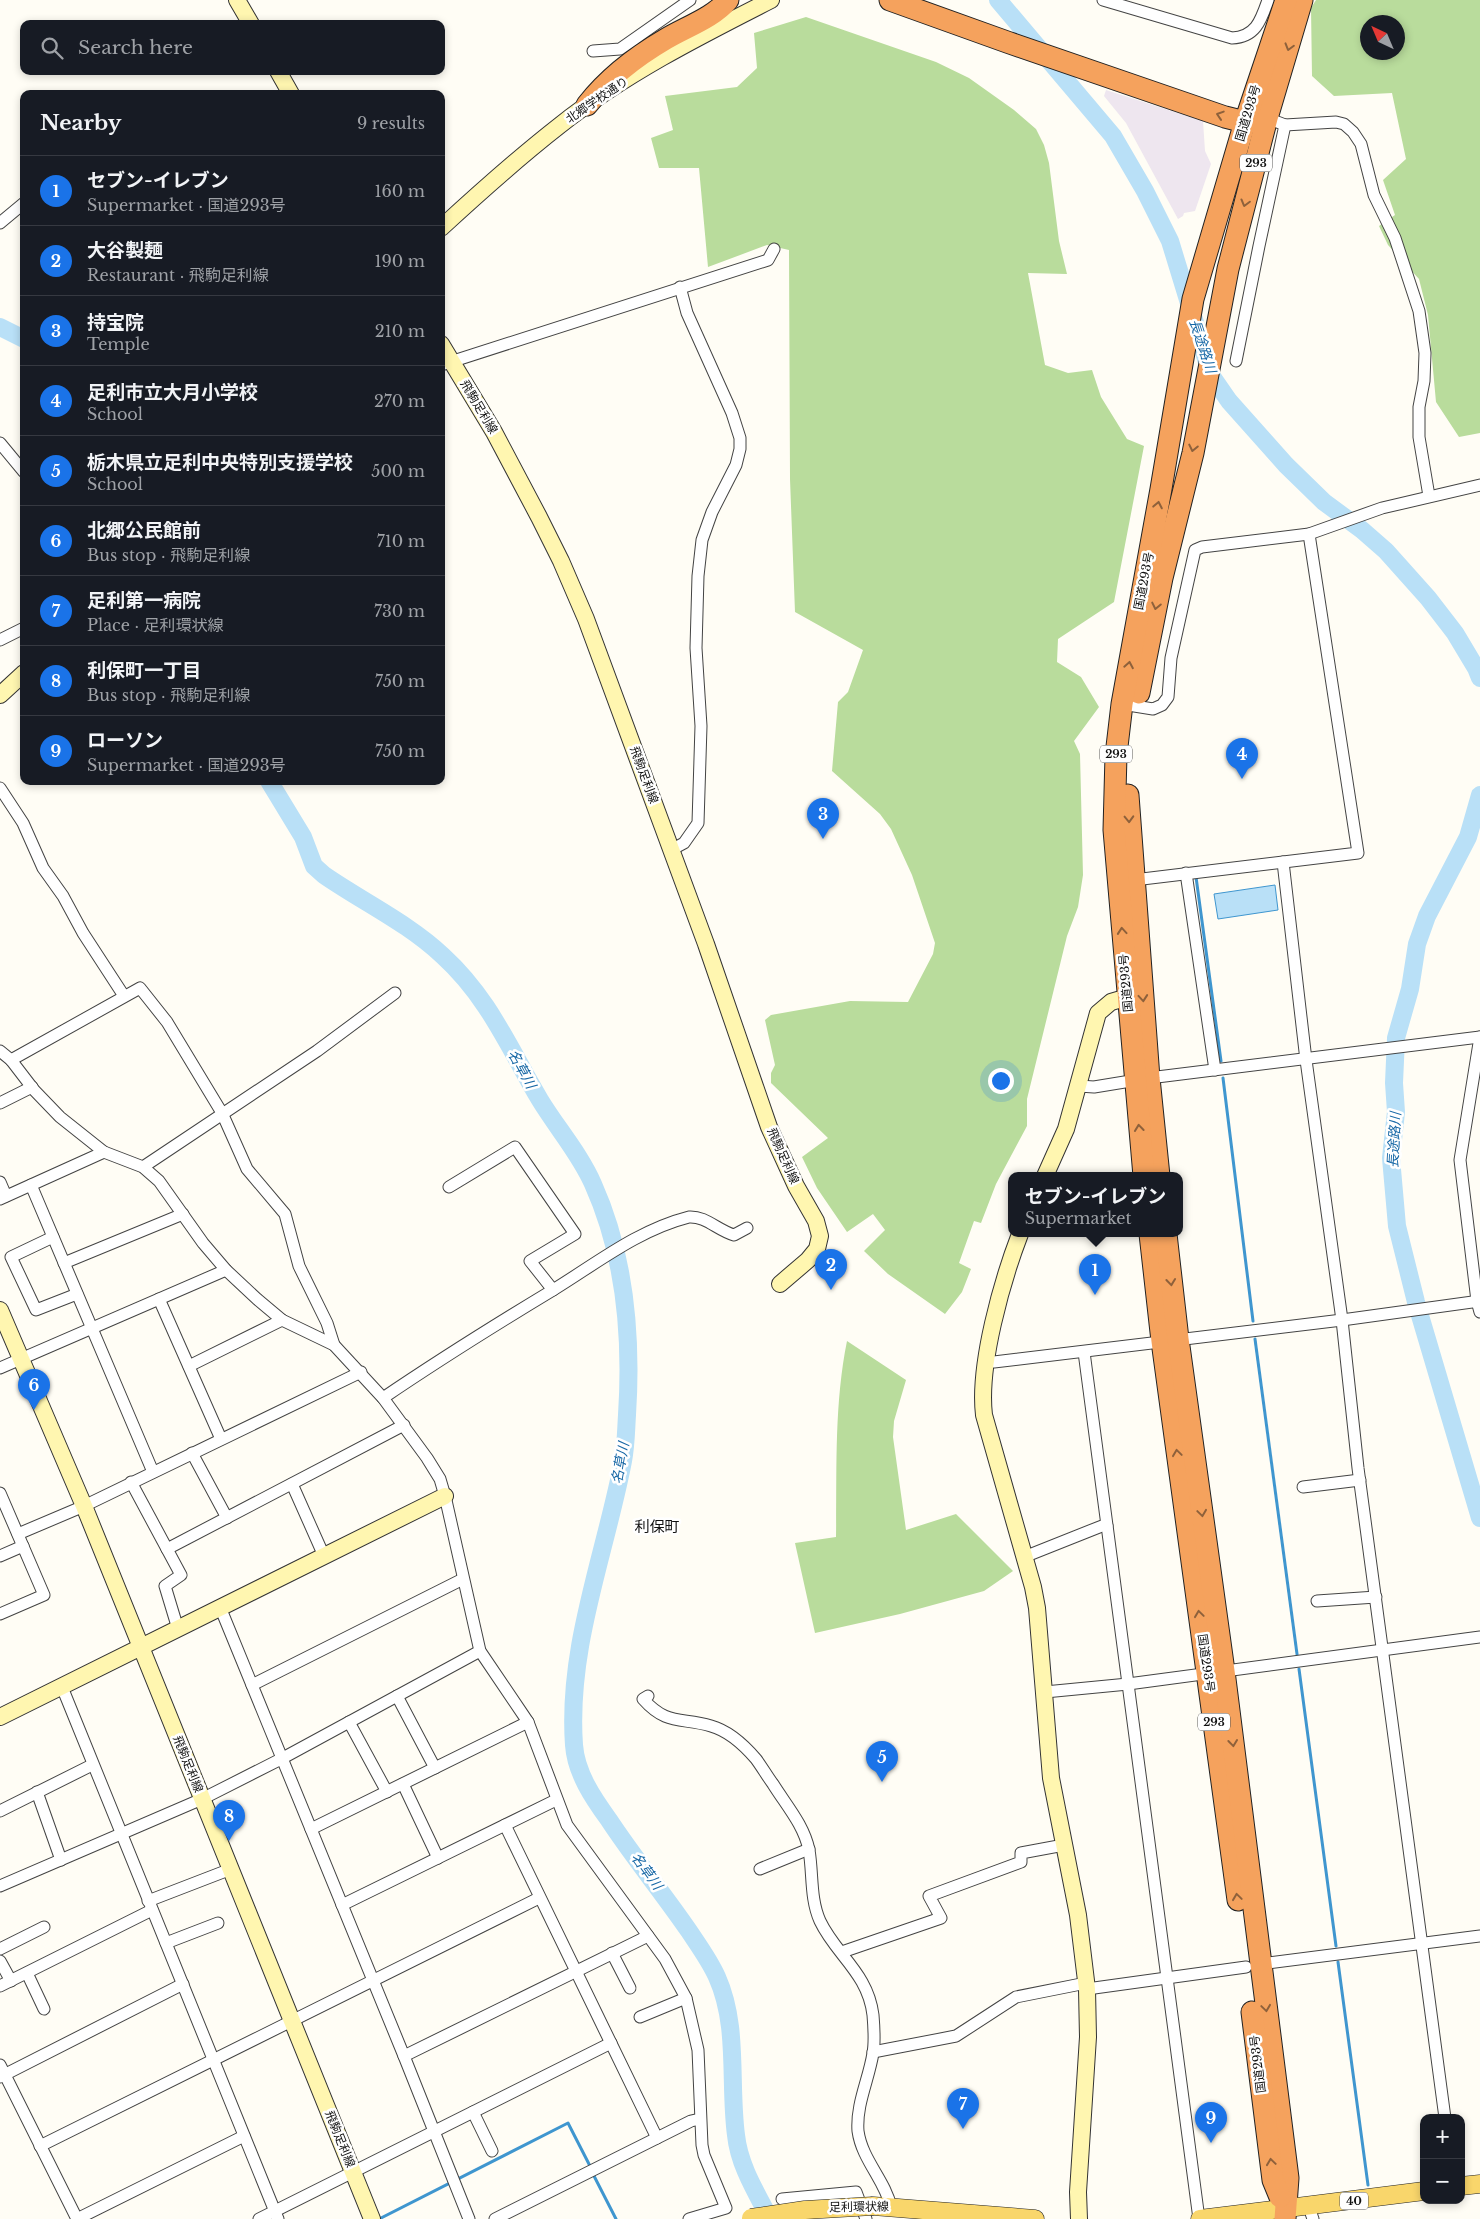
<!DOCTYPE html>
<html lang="en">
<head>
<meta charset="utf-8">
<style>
	:root { --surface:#171b24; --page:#20242c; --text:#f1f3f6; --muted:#9ea1a6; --line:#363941; --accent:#1a73e8 }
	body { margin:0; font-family:"Libre Baskerville","Noto Sans JP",serif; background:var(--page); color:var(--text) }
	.controls { position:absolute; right:15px; bottom:15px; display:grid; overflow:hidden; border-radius:10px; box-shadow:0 2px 8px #0003 }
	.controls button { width:45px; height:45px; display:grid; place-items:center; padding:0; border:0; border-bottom:1px solid var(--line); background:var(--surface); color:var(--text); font:25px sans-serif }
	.compass { position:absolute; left:1360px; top:15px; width:45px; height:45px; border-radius:50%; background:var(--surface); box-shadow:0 2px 8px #0003; rotate:316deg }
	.you { position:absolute; left:1000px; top:1080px; width:18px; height:18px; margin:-12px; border:4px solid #fff; border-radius:50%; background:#1a73e8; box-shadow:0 0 0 8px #1a73e833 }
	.badge { display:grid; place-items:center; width:32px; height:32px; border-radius:50%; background:var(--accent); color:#fff; font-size:16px; font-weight:700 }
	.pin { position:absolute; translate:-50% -41px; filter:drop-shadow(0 1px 2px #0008) }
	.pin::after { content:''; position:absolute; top:26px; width:18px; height:15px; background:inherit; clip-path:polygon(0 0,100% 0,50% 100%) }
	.popup { position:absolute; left:1008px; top:1172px; width:175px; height:65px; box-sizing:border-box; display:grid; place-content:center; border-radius:10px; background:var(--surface); filter:drop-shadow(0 1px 4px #0005); font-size:16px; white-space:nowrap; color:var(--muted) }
	.popup b { font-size:19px; color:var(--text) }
	.popup::after { content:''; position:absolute; left:50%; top:100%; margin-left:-10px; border:10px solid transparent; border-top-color:var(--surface) }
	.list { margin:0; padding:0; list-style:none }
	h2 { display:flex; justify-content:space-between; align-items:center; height:65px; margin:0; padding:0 20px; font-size:21px }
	h2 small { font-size:16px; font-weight:400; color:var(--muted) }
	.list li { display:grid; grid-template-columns:32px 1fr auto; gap:15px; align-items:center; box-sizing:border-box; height:70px; padding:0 20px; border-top:1px solid var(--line) }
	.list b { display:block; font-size:19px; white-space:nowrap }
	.list p { margin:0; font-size:16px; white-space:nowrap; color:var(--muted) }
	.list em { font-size:16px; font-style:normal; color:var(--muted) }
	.icon { flex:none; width:28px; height:28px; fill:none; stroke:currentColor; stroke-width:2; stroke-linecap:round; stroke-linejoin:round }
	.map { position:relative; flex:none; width:1480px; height:2219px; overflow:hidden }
	.search { position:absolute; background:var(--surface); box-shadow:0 2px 8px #0003; left:20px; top:20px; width:425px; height:55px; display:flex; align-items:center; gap:12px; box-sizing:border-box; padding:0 18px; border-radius:10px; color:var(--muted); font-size:19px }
	.panel { position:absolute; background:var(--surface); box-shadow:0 2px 8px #0003; left:20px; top:90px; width:425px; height:695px; border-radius:10px }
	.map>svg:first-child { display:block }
	.industrial { fill:#eee6ef }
	.forest { fill:#b9dc9c; fill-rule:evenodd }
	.water { fill:#b9e0f7; stroke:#3f96cf }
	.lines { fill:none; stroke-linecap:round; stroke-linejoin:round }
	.stream { stroke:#3f96cf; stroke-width:3 }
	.river { stroke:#b9e0f7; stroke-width:18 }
	.street-casing { stroke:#444; stroke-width:13 }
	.secondary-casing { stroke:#333; stroke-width:18 }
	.primary-casing { stroke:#222; stroke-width:19 }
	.highway-casing { stroke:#222; stroke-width:23 }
	.street { stroke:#fff; stroke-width:11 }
	.secondary { stroke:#fff6b0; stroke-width:16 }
	.primary { stroke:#f9d66b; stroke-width:18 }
	.highway { stroke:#f5a25d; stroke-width:21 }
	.primary-bridge-casing { stroke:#222; stroke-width:19; stroke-linecap:butt }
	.primary-bridge { stroke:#f9d66b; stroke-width:18 }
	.oneway { stroke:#8e613b }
	.labels { text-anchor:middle; stroke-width:5; stroke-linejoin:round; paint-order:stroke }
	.shield { fill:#fff; stroke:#585858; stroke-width:1 }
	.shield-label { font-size:11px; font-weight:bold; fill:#111 }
	.street-label { font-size:12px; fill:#111; stroke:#fff }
	.water-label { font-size:14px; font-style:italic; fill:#1768a6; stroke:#fff }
	.quarter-label { font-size:15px; fill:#111; stroke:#fff }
</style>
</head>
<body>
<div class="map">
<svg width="1480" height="2219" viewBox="0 0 1480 2219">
	<rect width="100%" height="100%" fill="#fffdf5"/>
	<polygon class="industrial" points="1106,90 1203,121 1205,151 1211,164 1195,211 1184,213 1183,216 1178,219 1126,123 1104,96"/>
	<g class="forest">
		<path d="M 1316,0 L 1480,0 L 1480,433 L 1459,437 L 1436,402 L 1428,315 L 1419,279 L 1388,245 L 1379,226 L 1395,215 L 1383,180 L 1406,159 L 1392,93 L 1334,96 L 1312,76 L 1311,8 ZM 1368,22 L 1398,22 L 1398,52 L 1368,52 Z"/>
		<polygon points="806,17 936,62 969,78 1014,110 1036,129 1044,145 1049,163 1059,241 1067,274 1028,273 1045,365 1068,373 1092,370 1101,397 1127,439 1144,446 1114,602 1058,639 1057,662 1081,677 1099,707 1074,741 1080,754 1083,875 1078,907 1067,936 1027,1099 1027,1126 996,1184 981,1223 974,1221 959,1263 971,1269 962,1292 945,1314 888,1274 864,1251 885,1230 873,1214 847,1232 817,1188 802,1157 828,1138 771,1083 771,1073 775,1065 765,1020 771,1015 850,1001 908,1002 933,954 935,943 912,875 891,829 880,814 832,771 838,702 848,692 863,650 795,612 790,479 789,250 767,245 708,267 699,168 659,168 651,138 673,130 665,96 737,87 757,68 754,33"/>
		<path d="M 847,1341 L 906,1380 L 894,1421 L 893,1437 L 906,1530 L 956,1514 L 1013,1571 L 984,1591 L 900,1614 L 815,1633 L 795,1543 L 836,1537 C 837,1471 834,1405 847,1341 Z"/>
	</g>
	<polygon class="water" points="1275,885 1278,910 1218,919 1214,894"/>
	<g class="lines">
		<g class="stream">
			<polyline points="1196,877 1221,1061"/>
			<polyline points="1223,1078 1253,1321"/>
			<polyline points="1255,1339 1297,1654"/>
			<polyline points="1299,1669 1336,1946"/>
			<polyline points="1338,1962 1368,2185"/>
			<polyline points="593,2174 616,2219"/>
			<polyline points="379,2219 568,2123 591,2168"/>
		</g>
		<g class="river">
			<polyline points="998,0 1113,136 1145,191 1170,241 1211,375 1229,401 1286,465 1324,502 1362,530 1386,551 1428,598 1455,633 1476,668 1480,678"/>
			<polyline points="0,327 24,339"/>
			<path d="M 269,781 L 303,837 L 314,866 L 324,875 C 363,902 408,923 443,956 C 489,998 509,1048 540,1100 C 557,1128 580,1154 593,1184 C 625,1255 632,1338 627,1415 C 626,1430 626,1446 623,1461 C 605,1555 567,1647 574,1745 C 576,1773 593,1798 609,1820 C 634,1858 663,1893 689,1931 C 699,1946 710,1961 717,1977 C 739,2026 729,2082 736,2135 C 739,2165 756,2192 770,2219"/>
			<polyline points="1480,795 1468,837 1427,916 1417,944 1410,989 1396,1038 1394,1083 1396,1112 1391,1158 1397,1226 1416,1302 1480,1518"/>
		</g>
		<g class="street-casing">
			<g id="street">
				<path d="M 1103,0 L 1232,38 C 1256,37 1261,20 1268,0"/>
				<polyline points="593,51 620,49 690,0"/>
				<polyline points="1285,125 1336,122 1344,124 1353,132 1361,144 1374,195 1395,238 1419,311 1425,353 1424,381 1419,407 1419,437 1429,496"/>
				<polyline points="0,223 24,203"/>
				<polyline points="1236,361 1259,246 1285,125 1267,118"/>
				<polyline points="441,365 768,260 774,249"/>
				<polyline points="0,443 24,472"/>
				<polyline points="0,640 24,628"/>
				<polyline points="1122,704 1153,709 1162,705 1168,697 1171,658 1195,550 1202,547 1309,534 1382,508 1480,485"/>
				<polyline points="0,788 23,823 43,868 63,896 83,933 124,996"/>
				<polyline points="671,850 684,843 698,823 701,726 696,648 698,576 702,540 712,512 736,465 740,449 740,438 732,413 687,313 680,287"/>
				<polyline points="1283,862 1306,1060 1342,1320 1358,1468 1445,2118"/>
				<polyline points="1186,873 1215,1070"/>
				<polyline points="1134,880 1358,853 1309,534"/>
				<polyline points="1480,1037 1460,1160 1477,1301 1480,1312"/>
				<polyline points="0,1051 11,1060 34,1090 60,1117 104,1152 143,1167 159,1181 203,1243 226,1270 257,1299 282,1320 334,1345 383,1398 427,1458 440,1479 445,1496 480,1651 528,1722 567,1825 665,1959 686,1998 698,2050 702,2145 704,2155 726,2208 689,2219"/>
				<polyline points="11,1060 140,988 167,1022 222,1113 247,1169 285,1214 299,1266 327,1323 334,1345"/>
				<polyline points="1079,1086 1094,1087 1149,1078 1480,1037"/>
				<polyline points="0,1103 32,1087"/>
				<polyline points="143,1167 317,1051 395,993"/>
				<polyline points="0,1182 6,1196"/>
				<polyline points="31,1185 153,1472"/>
				<polyline points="449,1187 515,1147 575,1234 530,1261 553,1290"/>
				<polyline points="0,1199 104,1152"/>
				<polyline points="53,1237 11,1257 36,1310 77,1294"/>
				<polyline points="64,1263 183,1214"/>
				<polyline points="159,1299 221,1439"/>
				<polyline points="1084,1352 1199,2219"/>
				<polyline points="987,1361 994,1362 1342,1320 1480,1301"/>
				<polyline points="189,1366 282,1320"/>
				<polyline points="0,1368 226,1270"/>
				<path d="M 383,1398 C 439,1360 495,1325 553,1290 C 597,1263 638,1230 689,1217 C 706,1216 717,1230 734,1235 L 747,1228"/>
				<polyline points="192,1453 227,1518"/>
				<polyline points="131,1482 181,1575 165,1586 178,1629"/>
				<polyline points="292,1484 324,1556"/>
				<polyline points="1303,1487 1360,1480"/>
				<polyline points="0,1493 44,1595 0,1614"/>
				<polyline points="18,1534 84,1506 361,1372"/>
				<polyline points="167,1549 404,1425"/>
				<polyline points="0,1556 23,1546"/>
				<polyline points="1024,1557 1102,1526 1107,1526"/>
				<polyline points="1317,1601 1376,1597"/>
				<polyline points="220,1607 404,2056 469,2219"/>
				<polyline points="252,1685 463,1579"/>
				<polyline points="62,1687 278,2219"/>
				<polyline points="1045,1692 1128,1684 1480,1637"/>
				<polyline points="397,1696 435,1768"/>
				<path d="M 648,1696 L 643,1699 C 667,1726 681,1717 711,1726 C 729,1731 744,1745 756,1759 C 762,1767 767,1776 773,1784 C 786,1805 804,1825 809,1850 C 813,1873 810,1899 820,1921 C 836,1955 868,1973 873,2015 C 874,2027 875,2042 873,2053 C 869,2079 856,2104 858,2131 C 862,2160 885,2180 891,2207"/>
				<polyline points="349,1722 387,1792"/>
				<polyline points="403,1784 438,1858"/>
				<polyline points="37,1792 61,1860"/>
				<polyline points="0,1811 92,1765"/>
				<polyline points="505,1825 657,2138"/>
				<polyline points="311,1829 528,1722"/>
				<polyline points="760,1869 809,1849"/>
				<polyline points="0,1886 202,1799 281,1759 480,1651"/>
				<polyline points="148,1901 231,1869"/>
				<polyline points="342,1905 556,1800"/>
				<polyline points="166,1943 218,1923"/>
				<polyline points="0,1949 44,1927"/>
				<polyline points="842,1952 941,1918 929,1896 1021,1862 1021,1853 1064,1845"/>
				<polyline points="612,1953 630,1988"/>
				<polyline points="0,1961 11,1981"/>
				<polyline points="1260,1964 1480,1936"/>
				<polyline points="27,1973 44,2009"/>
				<polyline points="0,1986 152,1910"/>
				<polyline points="1087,1989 1246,1967"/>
				<polyline points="640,2017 686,1998"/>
				<polyline points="873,2052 956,2036 1016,1997 1086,1983"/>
				<polyline points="404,2056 648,1936"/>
				<polyline points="0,2065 77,2219"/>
				<polyline points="0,2077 183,1984"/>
				<polyline points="473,2112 492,2151"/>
				<polyline points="40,2146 539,1898"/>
				<polyline points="782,2199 856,2192 866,2219"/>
				<polyline points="1309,2207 1313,2219"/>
				<polyline points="77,2219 244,2136"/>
				<polyline points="259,2219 611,2043"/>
				<polyline points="495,2219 691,2121 700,2119"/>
			</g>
		</g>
		<g class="secondary-casing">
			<g id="secondary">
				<polyline points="237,0 251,24"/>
				<polyline points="278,71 291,94"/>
				<path d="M 441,228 C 479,193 518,158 559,126 C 623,75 698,37 771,0"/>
				<polyline points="441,344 494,432 539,517 561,561 586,619 706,944 769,1127 796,1186 816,1221 820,1236 817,1249 808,1260 780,1284"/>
				<polyline points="0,695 24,673"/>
				<polyline points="1045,1176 1066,1129 1098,1013 1111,1002 1128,997"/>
				<path d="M 1020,1234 C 1002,1281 978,1365 984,1415 L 1033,1587 L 1037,1608 L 1051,1778 L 1078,1915 L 1087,1989 L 1088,2037 L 1078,2192 L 1079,2219"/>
				<polyline points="0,1310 84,1506 372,2219"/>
				<polyline points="0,1717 445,1496"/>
			</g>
		</g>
		<g class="primary-casing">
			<g id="primary">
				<polyline points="1461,2186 1480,2184"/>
				<polyline points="873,2206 1035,2219"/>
				<polyline points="1200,2219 1424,2191"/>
			</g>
		</g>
		<g class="highway-casing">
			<g id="highway">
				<polyline points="890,0 1007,42 1225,117 1245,122 1259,119"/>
				<path d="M 587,105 C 608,78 637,56 666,39 C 686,27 713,18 728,0"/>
				<polyline points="1139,693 1162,578 1193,453 1228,269 1267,118 1302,0"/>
				<polyline points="1128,795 1149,1078 1159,1176"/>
				<polyline points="1144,1176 1114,830 1116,755 1122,704 1161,489 1193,299 1245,122 1286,0"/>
				<polyline points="1150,1234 1162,1341 1238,1900"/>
				<polyline points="1166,1234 1178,1339 1224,1671 1288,2178 1285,2219"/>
				<polyline points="1252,2012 1273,2180 1280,2197"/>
			</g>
		</g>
		<use href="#street" class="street"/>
		<use href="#secondary" class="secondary"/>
		<use href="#primary" class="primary"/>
		<use href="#highway" class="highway"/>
		<g class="primary-bridge-casing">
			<polyline id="primary-bridge" points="751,2218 805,2210 873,2206"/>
		</g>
		<use href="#primary-bridge" class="primary-bridge"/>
	</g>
	<defs><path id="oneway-chevron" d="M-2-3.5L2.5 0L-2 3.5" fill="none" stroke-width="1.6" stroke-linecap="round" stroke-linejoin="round" transform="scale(1.25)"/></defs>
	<g class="oneway">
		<use href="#oneway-chevron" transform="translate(1289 47) rotate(106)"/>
		<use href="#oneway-chevron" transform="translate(1220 115) rotate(-162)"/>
		<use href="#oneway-chevron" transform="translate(1245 203) rotate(105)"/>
		<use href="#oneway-chevron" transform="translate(1193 448) rotate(102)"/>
		<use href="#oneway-chevron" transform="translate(1158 505) rotate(-79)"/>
		<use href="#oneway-chevron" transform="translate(1156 606) rotate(102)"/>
		<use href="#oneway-chevron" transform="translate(1129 665) rotate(-80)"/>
		<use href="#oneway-chevron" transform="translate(1129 819) rotate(88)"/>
		<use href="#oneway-chevron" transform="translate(1122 931) rotate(-95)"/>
		<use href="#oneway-chevron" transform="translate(1143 998) rotate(85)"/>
		<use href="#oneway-chevron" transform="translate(1139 1128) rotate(-96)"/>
		<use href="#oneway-chevron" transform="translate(1171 1282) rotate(84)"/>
		<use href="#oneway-chevron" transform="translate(1177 1453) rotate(-98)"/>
		<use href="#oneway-chevron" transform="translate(1202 1513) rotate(82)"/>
		<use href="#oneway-chevron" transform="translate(1199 1614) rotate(-98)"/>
		<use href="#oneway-chevron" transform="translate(1233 1743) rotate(83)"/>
		<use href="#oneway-chevron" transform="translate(1237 1897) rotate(-98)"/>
		<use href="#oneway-chevron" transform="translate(1266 2008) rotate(82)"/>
		<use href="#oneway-chevron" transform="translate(1271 2162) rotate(-98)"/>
	</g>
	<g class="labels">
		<g class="shield">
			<rect x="1240" y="154.5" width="32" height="17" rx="4"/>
			<rect x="1100" y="745.5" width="32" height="17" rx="4"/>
			<rect x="1198" y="1713.5" width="32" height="17" rx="4"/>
			<rect x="1340" y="2192.5" width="28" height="17" rx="4"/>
		</g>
		<g class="shield-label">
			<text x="1256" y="167">293</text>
			<text x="1116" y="758">293</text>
			<text x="1214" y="1726">293</text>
			<text x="1354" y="2205">40</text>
		</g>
		<g class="street-label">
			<text transform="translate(597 100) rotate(-34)" y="4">北郷学校通り</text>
			<text transform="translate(1248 113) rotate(-73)" y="4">国道293号</text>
			<text transform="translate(479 407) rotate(59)" y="4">飛駒足利線</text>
			<text transform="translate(1144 581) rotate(-79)" y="4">国道293号</text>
			<text transform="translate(644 775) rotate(70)" y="4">飛駒足利線</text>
			<text transform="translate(1126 983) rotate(-95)" y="4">国道293号</text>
			<text transform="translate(783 1156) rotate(66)" y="4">飛駒足利線</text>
			<text transform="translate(1206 1663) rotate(82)" y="4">国道293号</text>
			<text transform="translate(188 1764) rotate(68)" y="4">飛駒足利線</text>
			<text transform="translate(1258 2064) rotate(-97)" y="4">国道293号</text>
			<text transform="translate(340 2139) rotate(68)" y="4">飛駒足利線</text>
			<text transform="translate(859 2207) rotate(-1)" y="4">足利環状線</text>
		</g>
		<g class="water-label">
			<text transform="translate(1203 346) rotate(72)" y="5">長途路川</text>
			<text transform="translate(522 1069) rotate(61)" y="5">名草川</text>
			<text transform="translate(1394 1140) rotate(-87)" y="5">長途路川</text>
			<text transform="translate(620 1463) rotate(-80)" y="5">名草川</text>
			<text transform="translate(647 1871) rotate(54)" y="5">名草川</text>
		</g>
		<g class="quarter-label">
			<text x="657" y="1532">利保町</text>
		</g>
	</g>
</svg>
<div class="controls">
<button>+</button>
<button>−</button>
</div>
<svg class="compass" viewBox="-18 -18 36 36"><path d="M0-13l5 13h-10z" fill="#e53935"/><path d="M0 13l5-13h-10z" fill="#9ea1a6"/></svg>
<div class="you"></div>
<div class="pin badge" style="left:1095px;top:1295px">1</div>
<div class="popup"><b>セブン-イレブン</b>Supermarket</div>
<div class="pin badge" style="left:831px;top:1290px">2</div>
<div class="pin badge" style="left:823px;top:839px">3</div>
<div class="pin badge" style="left:1242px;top:779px">4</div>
<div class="pin badge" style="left:882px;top:1782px">5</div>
<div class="pin badge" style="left:34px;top:1410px">6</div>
<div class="pin badge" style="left:963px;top:2129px">7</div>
<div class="pin badge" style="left:229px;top:1841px">8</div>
<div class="pin badge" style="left:1211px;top:2143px">9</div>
<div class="search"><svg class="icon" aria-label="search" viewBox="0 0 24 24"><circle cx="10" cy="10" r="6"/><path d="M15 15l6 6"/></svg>Search here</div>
<section class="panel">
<h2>Nearby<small>9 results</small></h2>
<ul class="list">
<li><span class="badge">1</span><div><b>セブン-イレブン</b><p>Supermarket · 国道293号</p></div><em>160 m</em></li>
<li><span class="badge">2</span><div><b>大谷製麺</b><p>Restaurant · 飛駒足利線</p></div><em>190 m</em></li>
<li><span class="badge">3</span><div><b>持宝院</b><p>Temple</p></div><em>210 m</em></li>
<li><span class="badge">4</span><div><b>足利市立大月小学校</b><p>School</p></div><em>270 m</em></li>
<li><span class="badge">5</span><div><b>栃木県立足利中央特別支援学校</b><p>School</p></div><em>500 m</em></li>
<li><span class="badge">6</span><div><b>北郷公民館前</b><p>Bus stop · 飛駒足利線</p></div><em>710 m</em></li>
<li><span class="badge">7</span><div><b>足利第一病院</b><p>Place · 足利環状線</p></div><em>730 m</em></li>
<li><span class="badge">8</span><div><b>利保町一丁目</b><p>Bus stop · 飛駒足利線</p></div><em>750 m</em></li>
<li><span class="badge">9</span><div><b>ローソン</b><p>Supermarket · 国道293号</p></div><em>750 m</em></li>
</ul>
</section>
</div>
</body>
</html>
